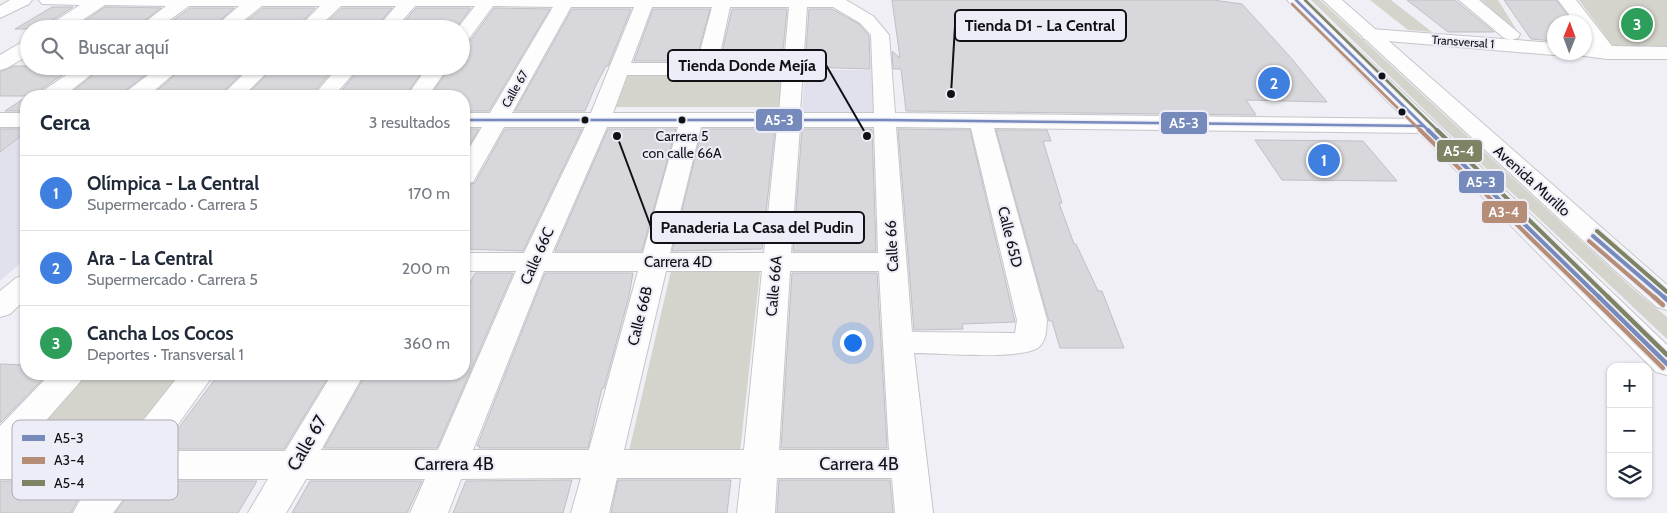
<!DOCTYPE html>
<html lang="es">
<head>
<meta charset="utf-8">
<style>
	:root { --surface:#fff; --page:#f6f6f7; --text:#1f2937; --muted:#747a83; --line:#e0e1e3; --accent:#7c3aed }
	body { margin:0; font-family:Cabin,sans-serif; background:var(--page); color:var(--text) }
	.controls { position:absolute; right:15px; bottom:15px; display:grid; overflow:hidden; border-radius:10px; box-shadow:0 1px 4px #0004 }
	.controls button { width:45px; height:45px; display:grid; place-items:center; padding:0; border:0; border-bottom:1px solid var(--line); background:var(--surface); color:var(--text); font:25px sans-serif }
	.compass { position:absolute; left:1547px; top:15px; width:45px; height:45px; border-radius:50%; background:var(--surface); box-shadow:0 1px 4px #0004; rotate:1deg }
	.you { position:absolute; left:852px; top:342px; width:18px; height:18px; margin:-12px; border:4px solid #fff; border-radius:50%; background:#1a73e8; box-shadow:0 0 0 8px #1a73e833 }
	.badge { display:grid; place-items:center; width:32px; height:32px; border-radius:50%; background:var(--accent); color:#fff; font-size:16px; font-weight:700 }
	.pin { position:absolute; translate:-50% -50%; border:2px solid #fff; box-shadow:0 1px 5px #0006 }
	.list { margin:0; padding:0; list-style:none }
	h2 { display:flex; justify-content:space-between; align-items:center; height:65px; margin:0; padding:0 20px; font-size:21px }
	h2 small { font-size:16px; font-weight:400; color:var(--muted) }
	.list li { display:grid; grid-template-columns:32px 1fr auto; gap:15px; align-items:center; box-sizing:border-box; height:75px; padding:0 20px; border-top:1px solid var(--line) }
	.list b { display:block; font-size:19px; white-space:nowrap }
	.list p { margin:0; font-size:16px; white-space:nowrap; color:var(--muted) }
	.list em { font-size:16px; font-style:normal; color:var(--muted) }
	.icon { flex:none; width:28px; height:28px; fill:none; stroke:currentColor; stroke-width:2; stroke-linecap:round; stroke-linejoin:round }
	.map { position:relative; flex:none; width:1667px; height:513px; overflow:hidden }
	.search { position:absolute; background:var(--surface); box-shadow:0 1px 4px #0004; left:20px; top:20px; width:450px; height:55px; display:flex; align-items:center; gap:12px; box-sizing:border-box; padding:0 18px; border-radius:28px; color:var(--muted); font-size:19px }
	.panel { position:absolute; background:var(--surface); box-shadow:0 1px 4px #0004; left:20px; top:90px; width:450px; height:290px; border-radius:20px }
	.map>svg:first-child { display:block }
	.built { fill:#e0e1ed }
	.green { fill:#d5d4cc }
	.building { fill:#d8d8dc; stroke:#bfbfc4 }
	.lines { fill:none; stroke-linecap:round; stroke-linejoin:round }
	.minor-casing { stroke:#c5c6ca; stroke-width:2 }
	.major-casing { stroke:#c5c6ca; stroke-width:2 }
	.minor { fill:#fdfdfe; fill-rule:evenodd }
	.major { fill:#fdfdfe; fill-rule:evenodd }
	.bus-1-far2-casing { stroke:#ededf7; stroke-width:5 }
	.bus-1-far1-casing { stroke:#ededf7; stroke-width:8 }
	.bus-1-casing { stroke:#ededf7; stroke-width:8 }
	.bus-2-far2-casing { stroke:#ededf7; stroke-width:5 }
	.bus-2-far1-casing { stroke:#ededf7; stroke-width:8 }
	.bus-2-casing { stroke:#ededf7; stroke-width:8 }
	.bus-3-far2-casing { stroke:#ededf7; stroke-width:5 }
	.bus-3-far1-casing { stroke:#ededf7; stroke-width:8 }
	.bus-3-casing { stroke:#ededf7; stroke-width:8 }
	.bus-1-far2 { stroke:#768bbc; stroke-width:2.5 }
	.bus-1-far1 { stroke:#768bbc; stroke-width:4 }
	.bus-1 { stroke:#768bbc; stroke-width:4.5 }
	.bus-2-far2 { stroke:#b68d77; stroke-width:2.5 }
	.bus-2-far1 { stroke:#b68d77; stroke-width:4 }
	.bus-2 { stroke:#b68d77; stroke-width:4.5 }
	.bus-3-far2 { stroke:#7d8363; stroke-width:2.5 }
	.bus-3-far1 { stroke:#7d8363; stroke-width:4 }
	.bus-3 { stroke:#7d8363; stroke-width:4.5 }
	.bus-dot { fill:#111115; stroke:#ededf7; stroke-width:2 }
	.labels { text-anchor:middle; stroke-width:4; stroke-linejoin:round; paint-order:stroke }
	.far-street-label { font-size:12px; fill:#111115; stroke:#ededf7 }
	.bus-label { font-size:14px; fill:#111115; stroke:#ededf7 }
	.street-label { font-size:15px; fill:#111115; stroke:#ededf7 }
	.near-street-label { font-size:18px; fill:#111115; stroke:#ededf7 }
	.key { fill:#ededf7; stroke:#ababb3; stroke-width:1 }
	.key-label { font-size:14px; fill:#111115 }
	.leader { fill:none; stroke:#111115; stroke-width:2 }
	.callout-dot { fill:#111115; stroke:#ededf7; stroke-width:2 }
	.callout { fill:#ededf7; stroke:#111115; stroke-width:2 }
	.callout-label { font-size:16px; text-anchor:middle; font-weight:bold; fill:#111115 }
	.line-badge { stroke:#ededf7; stroke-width:2 }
	.badge-label { font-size:14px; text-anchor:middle; font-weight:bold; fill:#fff }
</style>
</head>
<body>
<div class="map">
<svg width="1667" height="513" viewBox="0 0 1667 513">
	<rect width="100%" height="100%" fill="#efeff5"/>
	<g class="built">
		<polygon points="805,70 873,70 876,112 802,112"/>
		<polygon points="0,128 26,128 26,258 0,281"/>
	</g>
	<g class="green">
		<polygon points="1311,0 1320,0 1632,288 1667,317 1667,339 1439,124"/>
		<polygon points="1370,0 1391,0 1432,32 1408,30"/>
		<polygon points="1481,0 1498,0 1519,34"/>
		<polygon points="1579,0 1667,0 1667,49 1615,49"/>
		<polygon points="629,72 785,72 781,107 616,107"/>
		<polygon points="671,271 760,271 740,452 629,451"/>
		<polygon points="83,374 185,374 126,448 15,447"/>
	</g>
	<g class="building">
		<polygon points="892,0 1213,0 1242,4 1292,59 1327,102 1246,100 1256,115 906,111 901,69 893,69 892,51 900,58"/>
		<polygon points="1407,0 1455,0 1494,32 1448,32"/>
		<polygon points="1504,0 1556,0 1573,22 1554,22 1554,41 1531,39"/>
		<polygon points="52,7 73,7 48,23 45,29 15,29"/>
		<polygon points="105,7 115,7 161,8 134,29 73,29"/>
		<polygon points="190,8 234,8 210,29 161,29"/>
		<polygon points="263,8 315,8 295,29 236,29"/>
		<polygon points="342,8 392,8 374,29 320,29"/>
		<polygon points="416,8 471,8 455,29 398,29"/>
		<polygon points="494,8 550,9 489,111 464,111 464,96 430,96 451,66 461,66 461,47 465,43 470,41"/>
		<polygon points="572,9 631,9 608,66 606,66 596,85 585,111 515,111"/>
		<polygon points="653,9 710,9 696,61 634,61"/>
		<polygon points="732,9 787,9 782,61 720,61"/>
		<polygon points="809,9 832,9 859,24 869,36 870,69 805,67"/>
		<polygon points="14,66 75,66 42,89 39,96 0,96 0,72"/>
		<polygon points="104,66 157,66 126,90 123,96 67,96"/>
		<polygon points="185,66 249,66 219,96 151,96"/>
		<polygon points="276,66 336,66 312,94 245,96"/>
		<polygon points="362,66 426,66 405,96 387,96 390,93 339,94"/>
		<polygon points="26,97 26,111 5,111"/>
		<polygon points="0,129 26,129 26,132 0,152"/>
		<polygon points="464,129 479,129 464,154"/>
		<polygon points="505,129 582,129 523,251 464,249 464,186 475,183"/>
		<polygon points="608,129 676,129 642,251 555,251"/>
		<polygon points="702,129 775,129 762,249 672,251"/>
		<polygon points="802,129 872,129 876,251 793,251"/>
		<polygon points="898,129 970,130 1015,322 962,324 963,329 914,330"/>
		<polygon points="996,130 1047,130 1051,141 1043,141 1062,203 1059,203 1074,244 1076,244 1098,291 1102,291 1124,348 1060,348 1052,321 1049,321"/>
		<polygon points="1255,140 1363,141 1397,181 1282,180"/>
		<polygon points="475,273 513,273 437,448 324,448 366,374 464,374 464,295"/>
		<polygon points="545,273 633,273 629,296 604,388 602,388 588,448 479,448 480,446 477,446"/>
		<polygon points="792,273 877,273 887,448 781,448"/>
		<polygon points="0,364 26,365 26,374 48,374 0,423"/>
		<polygon points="282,374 330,374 284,449 163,449 218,375 281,375"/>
		<polygon points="572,480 563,513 453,513 466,481"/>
		<polygon points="618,480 731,480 727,513 611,513"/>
		<polygon points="779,480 890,480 893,513 777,513"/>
		<polygon points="0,481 93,481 77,501 71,513 0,513"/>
		<polygon points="139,481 257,481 238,513 115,513"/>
		<polygon points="310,481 422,481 407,513 292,513"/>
	</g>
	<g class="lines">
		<g class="minor-casing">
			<g id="minor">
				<polygon points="10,0 32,0 29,4 0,18 0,6"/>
				<path d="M 39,0 L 846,0 L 873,16 L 889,35 L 895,113 L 1424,119 L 1432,121 L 1435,126 L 1432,131 L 1424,133 L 994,128 L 1047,320 C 1046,329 1047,339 1040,346 C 1026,361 938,353 914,353 L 933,513 L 895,513 L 892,478 L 777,478 L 775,513 L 737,513 L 741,478 L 617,478 L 609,513 L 571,513 L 581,478 L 461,479 L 448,513 L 410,513 L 425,479 L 306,479 L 286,513 L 248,513 L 268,479 L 138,479 L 113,513 L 73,513 L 79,502 L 97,479 L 0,479 L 0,426 L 50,374 L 85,374 L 80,382 L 19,451 L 119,451 L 180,374 L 214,374 L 159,451 L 285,451 L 332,374 L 364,374 L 321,450 L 438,450 L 516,271 L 464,271 L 464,253 L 524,253 L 585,127 L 504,127 L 473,182 L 464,184 L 464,157 L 482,127 L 464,127 L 464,113 L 490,113 L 553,7 L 493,6 L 468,40 L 461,42 L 461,29 L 457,29 L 475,6 L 415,6 L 395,29 L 376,29 L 396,6 L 341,6 L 317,29 L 297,29 L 320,6 L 262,6 L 233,29 L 212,29 L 239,6 L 189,6 L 157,29 L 136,29 L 166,6 L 105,5 L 69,29 L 47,29 L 49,25 L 80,5 L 42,4 ZM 571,7 L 634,7 L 591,113 L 512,113 ZM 652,7 L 712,7 L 697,63 L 631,63 ZM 730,7 L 789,7 L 784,63 L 718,63 ZM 807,7 L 833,7 L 860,23 L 871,35 L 874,113 L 800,113 ZM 627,75 L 782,75 L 779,113 L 613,113 ZM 607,127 L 678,127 L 643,253 L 552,253 ZM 701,127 L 777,127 L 764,253 L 670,253 ZM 800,127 L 874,127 L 878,253 L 791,253 ZM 896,127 L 971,128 L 1017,320 L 1015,333 L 912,332 ZM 544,271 L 638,271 L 589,450 L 473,450 ZM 666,271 L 762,271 L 744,450 L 624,450 ZM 790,271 L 879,271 L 889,450 L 779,450 Z"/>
				<polygon points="1459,0 1479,0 1520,34 1518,38 1511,40 1504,38"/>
				<polygon points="1558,0 1576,0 1612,46 1667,47 1667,59 1607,59 1577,55 1575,52 1584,52 1584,45 1591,45 1584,36 1584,22 1575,22"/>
				<polygon points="1371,29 1554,43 1554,52 1561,52 1554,55 1364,39 1362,35 1364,31"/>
				<polygon points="29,40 29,55 7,68 0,70 0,55 22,42"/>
				<polygon points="79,66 102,66 64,96 41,96 43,91"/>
				<polygon points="160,66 183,66 148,96 125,96 127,91"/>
				<polygon points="252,66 274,66 243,96 221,96"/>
				<polygon points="339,66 360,66 334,96 313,96"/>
				<polygon points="428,66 449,66 428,96 407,96"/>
				<rect x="0" y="113" width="26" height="14"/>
				<polygon points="26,275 26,299 10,314 0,317 0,291 16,278"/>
			</g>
		</g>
		<g class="major-casing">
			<g id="major">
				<polygon points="1287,0 1306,0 1667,345 1667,375 1656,372"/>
				<polygon points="1323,0 1342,0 1667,285 1667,310 1657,307 1617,272"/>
			</g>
		</g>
		<use href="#minor" class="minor"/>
		<use href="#major" class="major"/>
		<g class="bus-1-far2-casing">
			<g id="bus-1-far2">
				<polyline points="1296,0 1429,131"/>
				<polyline points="464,120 885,120 1424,126"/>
			</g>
		</g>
		<g class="bus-1-far1-casing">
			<g id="bus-1-far1">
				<polyline points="1428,130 1600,298"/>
				<polyline points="1593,236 1665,298"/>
			</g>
		</g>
		<g class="bus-1-casing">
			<g id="bus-1">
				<polyline points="1599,297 1667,364"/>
				<polyline points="1664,297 1667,300"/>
			</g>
		</g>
		<g class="bus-2-far2-casing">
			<polyline id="bus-2-far2" points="1292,4 1421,131"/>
		</g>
		<g class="bus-2-far1-casing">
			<g id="bus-2-far1">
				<polyline points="1420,130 1592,298"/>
				<polyline points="1589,241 1655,298"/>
			</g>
		</g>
		<g class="bus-2-casing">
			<g id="bus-2">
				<polyline points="1591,297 1663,368"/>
				<polyline points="1654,297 1663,305"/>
			</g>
		</g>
		<g class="bus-3-far2-casing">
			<polyline id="bus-3-far2" points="1305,0 1438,131"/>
		</g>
		<g class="bus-3-far1-casing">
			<g id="bus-3-far1">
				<polyline points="1437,130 1609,298"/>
				<polyline points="1597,231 1667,292"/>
			</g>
		</g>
		<g class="bus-3-casing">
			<polyline id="bus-3" points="1608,297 1667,355"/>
		</g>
		<use href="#bus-1-far2" class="bus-1-far2"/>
		<use href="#bus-1-far1" class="bus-1-far1"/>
		<use href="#bus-1" class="bus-1"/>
		<use href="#bus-2-far2" class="bus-2-far2"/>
		<use href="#bus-2-far1" class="bus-2-far1"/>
		<use href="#bus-2" class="bus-2"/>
		<use href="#bus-3-far2" class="bus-3-far2"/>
		<use href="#bus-3-far1" class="bus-3-far1"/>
		<use href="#bus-3" class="bus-3"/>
	</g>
	<g class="bus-dot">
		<circle cx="1382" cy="76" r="4.5"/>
		<circle cx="1402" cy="112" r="4.5"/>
		<circle cx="585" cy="120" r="4.5"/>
		<circle cx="682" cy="120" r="4.5"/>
	</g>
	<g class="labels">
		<g class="far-street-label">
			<text transform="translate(1463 42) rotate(4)" y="4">Transversal 1</text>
			<text transform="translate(515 89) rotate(-60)" y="4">Calle 67</text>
		</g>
		<g class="bus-label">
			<text x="682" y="141">Carrera 5<tspan x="682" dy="17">con calle 66A</tspan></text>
		</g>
		<g class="street-label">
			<text transform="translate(1532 181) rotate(42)" y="5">Avenida Murillo</text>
			<text transform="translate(1010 237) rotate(76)" y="5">Calle 65D</text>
			<text transform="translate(892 246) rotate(-93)" y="5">Calle 66</text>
			<text transform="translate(537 256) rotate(-66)" y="5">Calle 66C</text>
			<text x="678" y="267">Carrera 4D</text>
			<text transform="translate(774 286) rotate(-85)" y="5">Calle 66A</text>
			<text transform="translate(640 316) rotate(-76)" y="5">Calle 66B</text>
		</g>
		<g class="near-street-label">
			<text transform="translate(307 443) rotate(-60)" y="6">Calle 67</text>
			<text x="454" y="470">Carrera 4B</text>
			<text x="859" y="470">Carrera 4B</text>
		</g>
	</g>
	<rect x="12" y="420" width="166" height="80" rx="8" class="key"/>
	<rect x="22" y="435" width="23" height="6" fill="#768bbc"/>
	<rect x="22" y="457" width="23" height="7" fill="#b68d77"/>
	<rect x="22" y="480" width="23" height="6" fill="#7d8363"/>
	<g class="key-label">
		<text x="54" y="443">A5-3</text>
		<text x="54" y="465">A3-4</text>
		<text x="54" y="488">A5-4</text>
	</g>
	<path class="leader" d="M951 94L955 26M867 136L826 65M617 136L651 227"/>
	<g class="callout-dot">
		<circle cx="951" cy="94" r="5"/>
		<circle cx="867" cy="136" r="5"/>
		<circle cx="617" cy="136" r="5"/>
	</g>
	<g class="callout">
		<rect x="955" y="10" width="171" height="31" rx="5"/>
		<rect x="668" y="50" width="158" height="31" rx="5"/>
		<rect x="651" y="212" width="213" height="31" rx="5"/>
	</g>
	<g class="callout-label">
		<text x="1040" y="31">Tienda D1 - La Central</text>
		<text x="747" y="71">Tienda Donde Mejía</text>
		<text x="757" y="233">Panaderia La Casa del Pudin</text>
	</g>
	<g class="line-badge">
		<rect x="755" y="108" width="48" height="24" rx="5" fill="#768bbc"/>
		<rect x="1160" y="111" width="48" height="24" rx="5" fill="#768bbc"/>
		<rect x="1436" y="139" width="47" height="24" rx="5" fill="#7d8363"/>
		<rect x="1458" y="170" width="47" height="24" rx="5" fill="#768bbc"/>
		<rect x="1481" y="200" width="47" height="24" rx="5" fill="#b68d77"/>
	</g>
	<g class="badge-label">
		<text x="779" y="125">A5-3</text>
		<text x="1184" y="128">A5-3</text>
		<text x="1459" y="156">A5-4</text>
		<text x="1481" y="187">A5-3</text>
		<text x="1504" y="217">A3-4</text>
	</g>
</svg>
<div class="controls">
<button>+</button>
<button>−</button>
<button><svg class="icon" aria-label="layers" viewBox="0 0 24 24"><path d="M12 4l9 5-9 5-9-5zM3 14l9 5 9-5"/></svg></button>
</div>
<svg class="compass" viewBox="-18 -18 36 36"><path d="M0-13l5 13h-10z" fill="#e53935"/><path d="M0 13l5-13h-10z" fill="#747a83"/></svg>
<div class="you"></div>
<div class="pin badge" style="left:1324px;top:160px;background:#3f7fe0">1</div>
<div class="pin badge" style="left:1274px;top:83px;background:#3f7fe0">2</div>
<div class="pin badge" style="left:1637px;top:24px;background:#2e9e5b">3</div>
<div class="search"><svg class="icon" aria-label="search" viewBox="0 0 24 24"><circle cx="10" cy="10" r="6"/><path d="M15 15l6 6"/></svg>Buscar aquí</div>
<section class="panel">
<h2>Cerca<small>3 resultados</small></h2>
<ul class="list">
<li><span class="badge" style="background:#3f7fe0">1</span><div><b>Olímpica - La Central</b><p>Supermercado · Carrera 5</p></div><em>170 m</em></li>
<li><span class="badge" style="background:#3f7fe0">2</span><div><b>Ara - La Central</b><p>Supermercado · Carrera 5</p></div><em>200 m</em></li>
<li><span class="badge" style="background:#2e9e5b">3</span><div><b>Cancha Los Cocos</b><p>Deportes · Transversal 1</p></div><em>360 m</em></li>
</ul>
</section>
</div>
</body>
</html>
